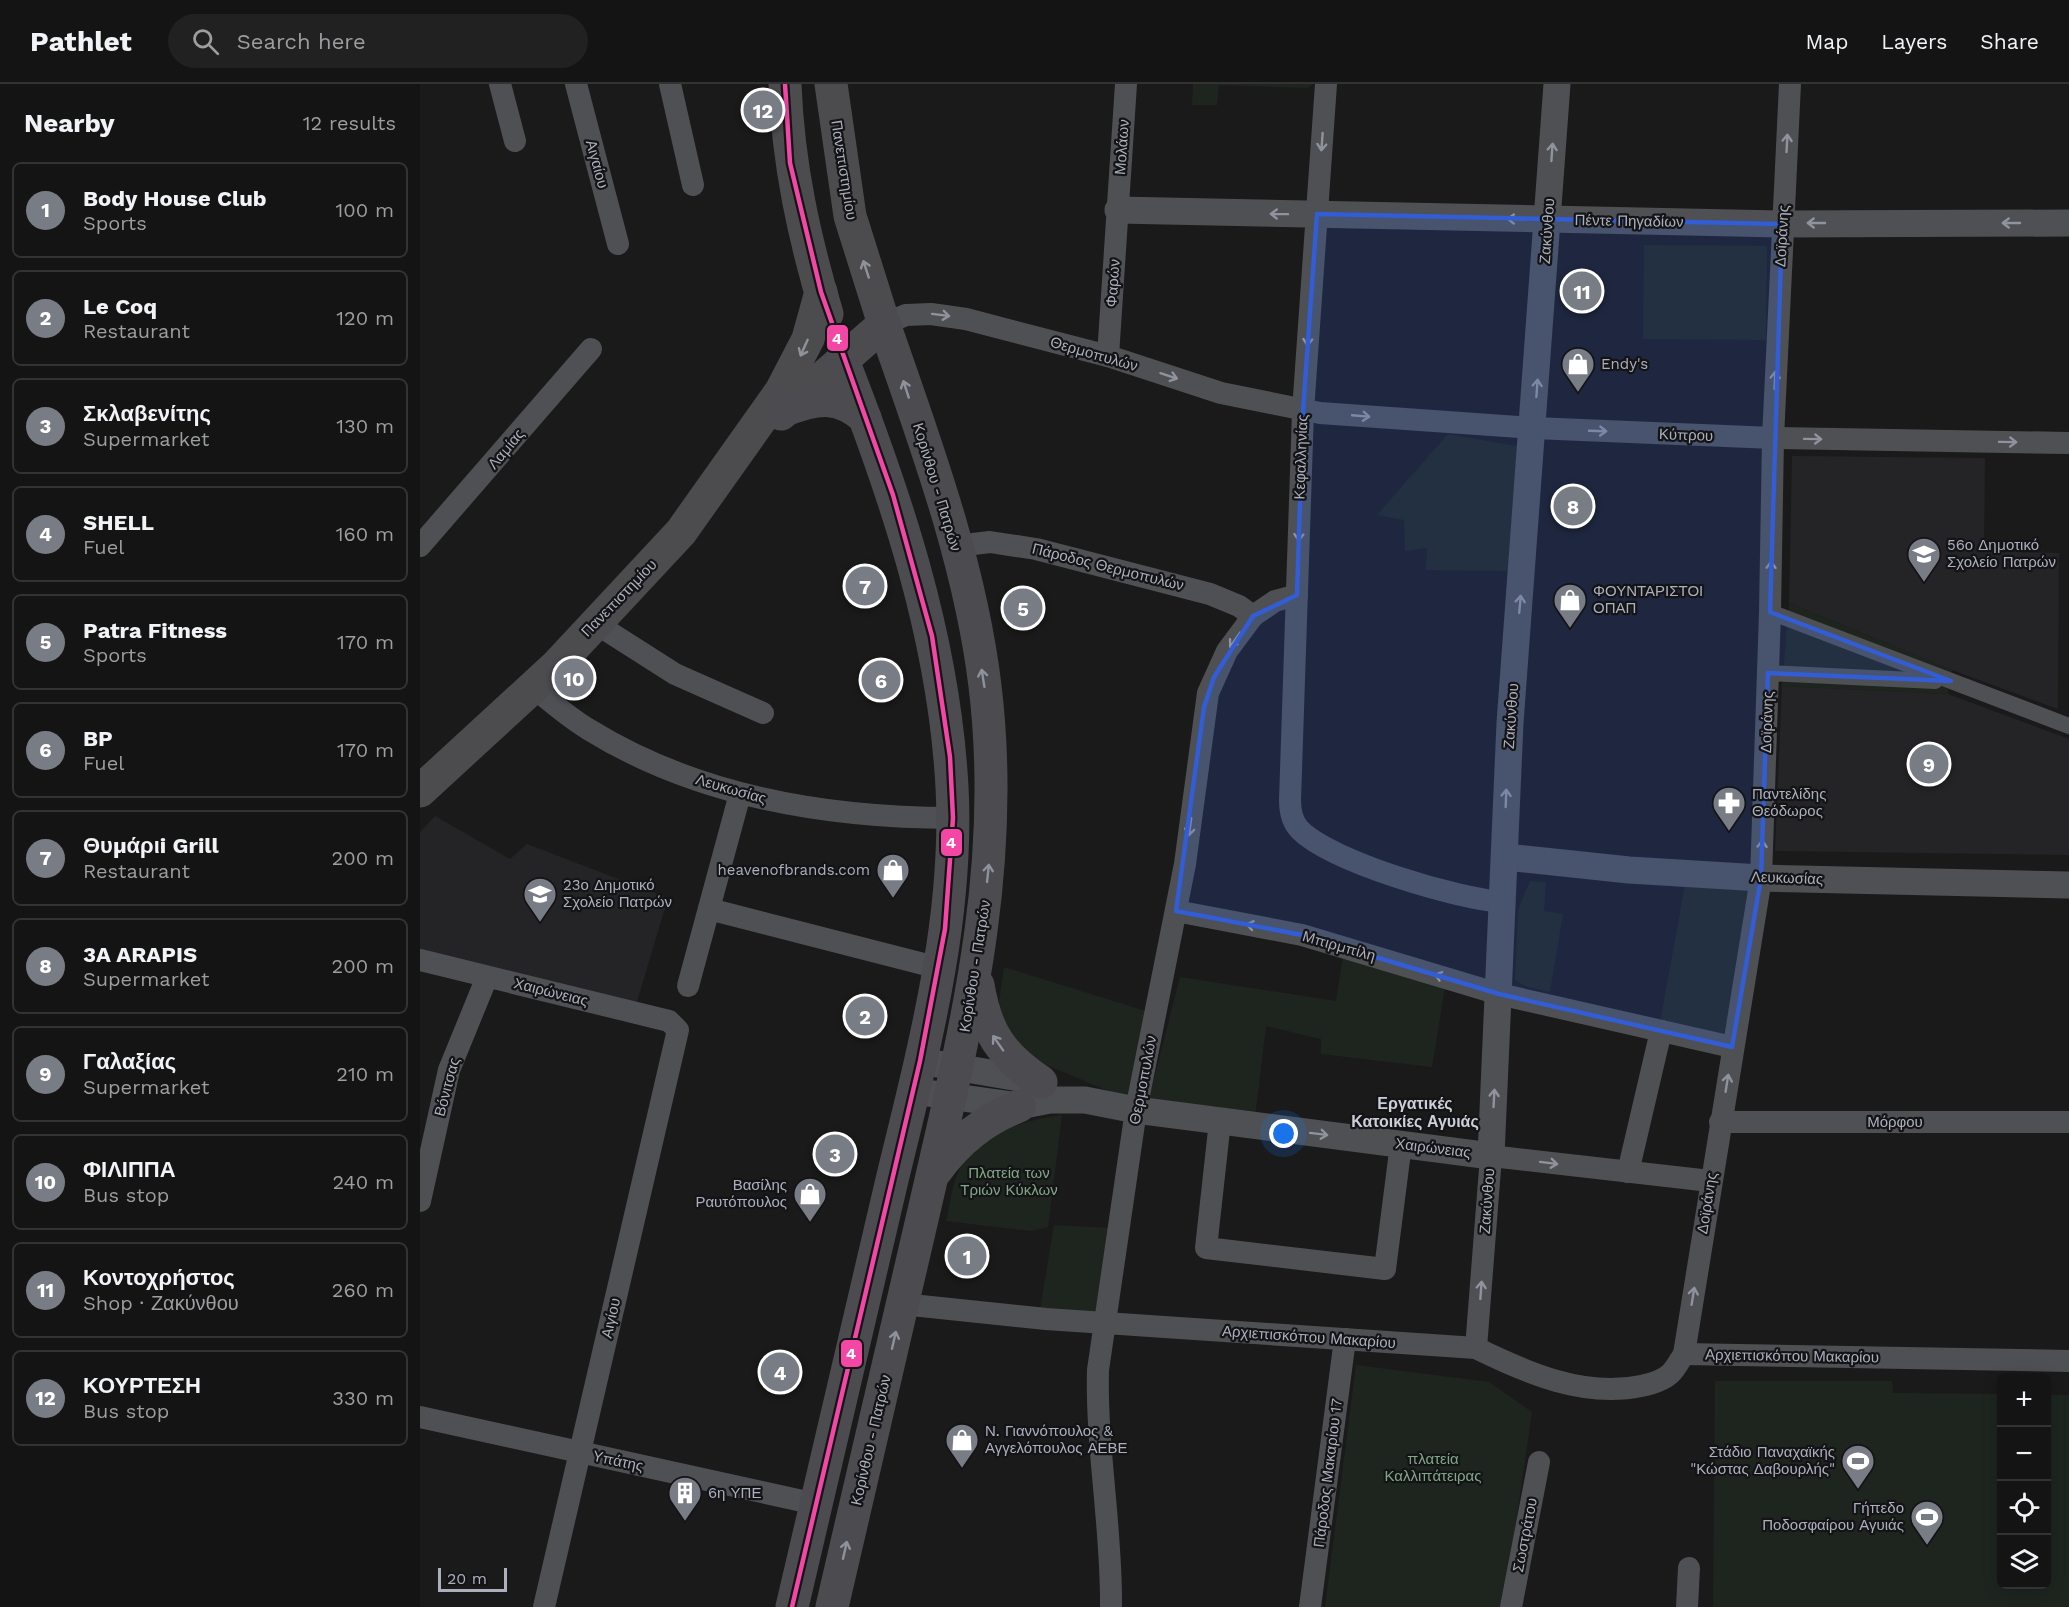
<!DOCTYPE html>
<html lang="en">
<head>
<meta charset="utf-8">
<style>
	:root { --surface:#141414; --page:#212122; --text:#f1f3f6; --muted:#9d9ea0; --line:#333334; --accent:#787c84 }
	body { margin:0; font-family:"Work Sans",sans-serif; background:var(--page); color:var(--text) }
	.controls { position:absolute; right:18px; bottom:18px; display:grid; overflow:hidden; border-radius:9px; box-shadow:0 3px 15px #0003 }
	.controls button { width:54px; height:54px; display:grid; place-items:center; padding:0; border:0; border-bottom:2px solid var(--line); background:var(--surface); color:var(--text); font:30px sans-serif }
	.scale { position:absolute; left:18px; bottom:15px; width:69px; box-sizing:border-box; padding-left:6px; border:3px solid #abb0bc; border-top:0; font-size:16px; line-height:21px; white-space:nowrap; color:#abb0bc; -webkit-text-stroke:4px #141417; paint-order:stroke }
	.you { position:absolute; left:864px; top:1050px; width:21px; height:21px; margin:-15px; border:4px solid #fff; border-radius:50%; background:#1a73e8; box-shadow:0 0 0 9px #1a73e833 }
	.badge { display:grid; place-items:center; width:39px; height:39px; border-radius:50%; background:var(--accent); color:#fff; font-size:20px; font-weight:700 }
	.pin { position:absolute; translate:-50% -50%; border:3px solid #fff; box-shadow:0 2px 6px #0006 }
	.list { margin:0; padding:0; list-style:none }
	h2 { display:flex; justify-content:space-between; align-items:center; height:78px; margin:0; padding:0 24px; font-size:26px }
	h2 small { font-size:20px; font-weight:400; color:var(--muted) }
	.list li { display:grid; grid-template-columns:39px 1fr auto; gap:18px; align-items:center; box-sizing:border-box; height:96px; margin:0 12px 12px; padding:0 12px; border:2px solid var(--line); border-radius:9px }
	.list b { display:block; font-size:22px; white-space:nowrap }
	.list p { margin:0; font-size:20px; white-space:nowrap; color:var(--muted) }
	.list em { font-size:20px; font-style:normal; color:var(--muted) }
	.icon { flex:none; width:33px; height:33px; fill:none; stroke:currentColor; stroke-width:2; stroke-linecap:round; stroke-linejoin:round }
	.map { position:relative; flex:none; width:1649px; height:1523px; overflow:hidden }
	header { display:flex; align-items:center; gap:36px; box-sizing:border-box; height:84px; padding:0 30px; background:var(--surface); border-bottom:2px solid var(--line) }
	header strong { font-size:28px }
	nav { display:flex; gap:33px; margin-inline-start:auto; font-size:21px }
	.search { width:420px; height:54px; background:var(--page); display:flex; align-items:center; gap:15px; box-sizing:border-box; padding:0 21px; border-radius:33px; color:var(--muted); font-size:22px }
	main { display:flex }
	aside { flex:1; background:var(--surface) }
	.map>svg:first-child { display:block }
	.built { fill:#242427 }
	.green { fill:#1e251f }
	.lines { fill:none; stroke-linecap:round; stroke-linejoin:round }
	.pedestrian { stroke:#4e5054; stroke-width:16 }
	.minor { stroke:#4e5054; stroke-width:22 }
	.tertiary { stroke:#4e5054; stroke-width:27 }
	.primary { stroke:#4c4c4f; stroke-width:33 }
	.trunk { stroke:#4c4c50; stroke-width:33 }
	.bus-1-casing { stroke:#141417; stroke-width:9 }
	.bus-1 { stroke:#f346a5; stroke-width:4.5 }
	.oneway { stroke:#8f939d }
	.oneway2 { stroke:#8e929b }
	.oneway3 { stroke:#8e929c }
	.marked { fill:#325dd4; fill-opacity:0.2; stroke:#325dd4; stroke-width:4.5; stroke-linejoin:round }
	.labels { text-anchor:middle; stroke-width:4.5; stroke-linejoin:round; paint-order:stroke }
	.street-label { font-size:15px; fill:#abb0bc; stroke:#141417 }
	.poi-label { font-size:15px; fill:#abb0bc; stroke:#141417; text-anchor:start }
	.park-label { font-size:15px; fill:#81a885; stroke:#141417 }
	.neighbourhood-label { font-size:16px; font-weight:bold; fill:#cccfd8; stroke:#141417 }
	.line-badge { stroke:#141417; stroke-width:2 }
	.badge-label { font-size:16px; text-anchor:middle; font-weight:bold; fill:#fff }
</style>
</head>
<body>
<header>
<strong>Pathlet</strong>
<div class="search"><svg class="icon" aria-label="search" viewBox="0 0 24 24"><circle cx="10" cy="10" r="6"/><path d="M15 15l6 6"/></svg>Search here</div>
<nav><a>Map</a><a>Layers</a><a>Share</a></nav>
</header>
<main>
<aside>
<h2>Nearby<small>12 results</small></h2>
<ul class="list">
<li><span class="badge">1</span><div><b>Body House Club</b><p>Sports</p></div><em>100 m</em></li>
<li><span class="badge">2</span><div><b>Le Coq</b><p>Restaurant</p></div><em>120 m</em></li>
<li><span class="badge">3</span><div><b>Σκλαβενίτης</b><p>Supermarket</p></div><em>130 m</em></li>
<li><span class="badge">4</span><div><b>SHELL</b><p>Fuel</p></div><em>160 m</em></li>
<li><span class="badge">5</span><div><b>Patra Fitness</b><p>Sports</p></div><em>170 m</em></li>
<li><span class="badge">6</span><div><b>BP</b><p>Fuel</p></div><em>170 m</em></li>
<li><span class="badge">7</span><div><b>Θυμάριi Grill</b><p>Restaurant</p></div><em>200 m</em></li>
<li><span class="badge">8</span><div><b>3A ARAPIS</b><p>Supermarket</p></div><em>200 m</em></li>
<li><span class="badge">9</span><div><b>Γαλαξίας</b><p>Supermarket</p></div><em>210 m</em></li>
<li><span class="badge">10</span><div><b>ΦΙΛΙΠΠΑ</b><p>Bus stop</p></div><em>240 m</em></li>
<li><span class="badge">11</span><div><b>Κοντοχρήστος</b><p>Shop · Ζακύνθου</p></div><em>260 m</em></li>
<li><span class="badge">12</span><div><b>ΚΟΥΡΤΕΣΗ</b><p>Bus stop</p></div><em>330 m</em></li>
</ul>
</aside>
<div class="map">
<svg width="1649" height="1523" viewBox="0 0 1649 1523">
	<rect width="100%" height="100%" fill="#1a1a1b"/>
	<g class="built">
		<polygon points="1372,372 1565,374 1564,467 1639,469 1638,625 1532,586 1369,519"/>
		<polygon points="1362,602 1528,610 1649,655 1649,771 1355,767"/>
		<polygon points="15,732 90,775 107,760 248,814 216,921 0,865 0,748"/>
	</g>
	<g class="green">
		<polygon points="773,0 893,0 888,4 799,1 797,21 772,21"/>
		<polygon points="1224,161 1347,162 1346,256 1223,255"/>
		<polygon points="1028,350 1102,363 1091,487 1006,486 1007,464 985,467 984,436 957,431"/>
		<polygon points="1369,519 1532,586 1528,610 1362,602"/>
		<polygon points="1267,790 1341,794 1312,963 1241,947 1241,933"/>
		<polygon points="1110,797 1126,798 1124,827 1143,830 1130,908 1107,903 1095,896 1098,826"/>
		<polygon points="923,872 1025,903 1012,983 901,970 901,955 846,942 835,1033 728,1018 760,893 916,917"/>
		<polygon points="584,883 729,928 710,1016 617,977 599,966 578,925"/>
		<path d="M 642,1031 L 628,1143 L 610,1147 L 526,1137 C 530,1122 531,1105 537,1091 C 554,1051 603,1036 642,1031 Z"/>
		<polygon points="634,1141 690,1144 679,1230 620,1226"/>
		<polygon points="936,1281 1069,1298 1112,1328 1084,1523 905,1523"/>
		<polygon points="1295,1297 1472,1297 1473,1309 1581,1310 1582,1500 1626,1500 1627,1311 1649,1311 1649,1523 1293,1523"/>
	</g>
	<g class="lines">
		<g class="pedestrian">
			<polyline points="1350,528 1649,642"/>
			<polyline points="1348,589 1515,597"/>
		</g>
		<g class="minor">
			<polyline points="80,0 95,57"/>
			<polyline points="156,0 198,160"/>
			<polyline points="250,0 273,101"/>
			<path d="M 906,0 L 883,327 L 870,716 C 870,727 872,738 880,746 C 912,778 1038,815 1083,818"/>
			<polyline points="464,240 486,231 511,230 546,235 688,272 801,309 900,329 1114,344 1353,354 1649,359"/>
			<polyline points="688,272 706,0"/>
			<polyline points="0,462 171,265"/>
			<polyline points="536,462 570,458 616,465 790,510 819,522 833,532"/>
			<polyline points="175,539 255,590 343,629"/>
			<path d="M 113,603 C 131,618 148,633 168,645 C 276,712 407,734 533,734"/>
			<polyline points="289,825 519,884"/>
			<polyline points="756,827 882,851 1079,910 1312,963"/>
			<polyline points="0,876 249,937 258,946 124,1523"/>
			<polyline points="268,902 320,710"/>
			<polyline points="800,1037 786,1164 965,1185 981,1060"/>
			<polyline points="1300,1038 1649,1038"/>
			<polyline points="1208,1088 1241,947"/>
			<polyline points="0,1117 29,986 67,893"/>
			<path d="M 482,1220 L 626,1235 L 1056,1264 C 1107,1289 1164,1314 1221,1302 C 1231,1300 1244,1296 1251,1289 C 1256,1284 1260,1276 1264,1270 L 1341,794 L 1350,528 L 1353,354 L 1370,0"/>
			<polyline points="1056,1264 1071,1072 1290,1097"/>
			<polyline points="1264,1270 1649,1277"/>
			<polyline points="0,1333 396,1420"/>
			<path d="M 691,1523 C 692,1444 676,1365 678,1286 L 716,1026 L 765,780 L 788,609 L 807,567 L 833,532 L 855,517 L 877,511"/>
			<polyline points="890,1523 925,1255"/>
			<polyline points="1091,1523 1119,1378"/>
			<polyline points="1267,1523 1269,1484"/>
		</g>
		<g class="tertiary">
			<polyline points="698,126 1362,140 1649,139"/>
			<polyline points="1086,773 1209,786 1341,794 1649,801"/>
			<polyline points="500,977 623,998"/>
			<polyline points="493,1007 599,1022 630,1016 665,1016 716,1026 1071,1072 1090,639 1137,0"/>
		</g>
		<g class="primary">
			<path d="M 365,0 C 368,80 384,153 407,230"/>
			<polyline points="361,330 464,240 430,132 411,0"/>
			<polyline points="0,707 136,582 261,448 361,307 388,255 401,208"/>
		</g>
		<g class="trunk">
			<path d="M 365,326 C 397,314 418,310 445,334"/>
			<path d="M 558,901 C 566,949 581,971 621,998"/>
			<path d="M 516,1087 C 538,1056 564,1036 599,1022"/>
			<path d="M 372,1523 C 405,1381 439,1239 472,1096 C 503,968 539,836 532,703 C 524,554 476,412 422,274"/>
			<path d="M 412,1523 C 443,1388 475,1253 506,1118 C 546,944 587,783 565,602 C 550,478 505,358 464,240"/>
		</g>
		<g class="bus-1-casing">
			<polyline id="bus-1" points="365,0 370,79 401,208 473,411 512,552 530,673 533,734 525,845 500,977 372,1523"/>
		</g>
		<use href="#bus-1" class="bus-1"/>
	</g>
	<defs><path id="oneway-shaft" d="M-6 0H5M1.5-3L5.5 0L1.5 3" fill="none" stroke-width="1.6" stroke-linecap="round" stroke-linejoin="round" transform="scale(1.5)"/></defs>
	<g class="oneway">
		<use href="#oneway-shaft" transform="translate(902 58) rotate(94)"/>
		<use href="#oneway-shaft" transform="translate(1367 59) rotate(-87)"/>
		<use href="#oneway-shaft" transform="translate(1132 68) rotate(-86)"/>
		<use href="#oneway-shaft" transform="translate(859 130) rotate(-179)"/>
		<use href="#oneway-shaft" transform="translate(1096 135) rotate(-179)"/>
		<use href="#oneway-shaft" transform="translate(1396 139) rotate(180)"/>
		<use href="#oneway-shaft" transform="translate(1591 139) rotate(180)"/>
		<use href="#oneway-shaft" transform="translate(521 231) rotate(7)"/>
		<use href="#oneway-shaft" transform="translate(888 253) rotate(94)"/>
		<use href="#oneway-shaft" transform="translate(749 292) rotate(18)"/>
		<use href="#oneway-shaft" transform="translate(1355 296) rotate(-87)"/>
		<use href="#oneway-shaft" transform="translate(1117 304) rotate(-86)"/>
		<use href="#oneway-shaft" transform="translate(941 332) rotate(5)"/>
		<use href="#oneway-shaft" transform="translate(1178 347) rotate(2)"/>
		<use href="#oneway-shaft" transform="translate(1393 355) rotate(1)"/>
		<use href="#oneway-shaft" transform="translate(1588 358) rotate(1)"/>
		<use href="#oneway-shaft" transform="translate(879 448) rotate(92)"/>
		<use href="#oneway-shaft" transform="translate(1351 486) rotate(-89)"/>
		<use href="#oneway-shaft" transform="translate(1100 520) rotate(-85)"/>
		<use href="#oneway-shaft" transform="translate(815 556) rotate(125)"/>
		<use href="#oneway-shaft" transform="translate(1086 714) rotate(-88)"/>
		<use href="#oneway-shaft" transform="translate(770 743) rotate(98)"/>
		<use href="#oneway-shaft" transform="translate(1342 765) rotate(-88)"/>
		<use href="#oneway-shaft" transform="translate(835 842) rotate(-169)"/>
		<use href="#oneway-shaft" transform="translate(1023 893) rotate(-163)"/>
		<use href="#oneway-shaft" transform="translate(1307 999) rotate(-81)"/>
		<use href="#oneway-shaft" transform="translate(1074 1014) rotate(-87)"/>
		<use href="#oneway-shaft" transform="translate(899 1050) rotate(7)"/>
		<use href="#oneway-shaft" transform="translate(1129 1079) rotate(7)"/>
		<use href="#oneway-shaft" transform="translate(1061 1206) rotate(-86)"/>
		<use href="#oneway-shaft" transform="translate(1273 1212) rotate(-81)"/>
	</g>
	<g class="oneway2">
		<use href="#oneway-shaft" transform="translate(446 185) rotate(-108)"/>
		<use href="#oneway-shaft" transform="translate(384 264) rotate(114)"/>
	</g>
	<g class="oneway3">
		<use href="#oneway-shaft" transform="translate(486 305) rotate(-108)"/>
		<use href="#oneway-shaft" transform="translate(563 594) rotate(-99)"/>
		<use href="#oneway-shaft" transform="translate(568 789) rotate(-84)"/>
		<use href="#oneway-shaft" transform="translate(578 959) rotate(-125)"/>
		<use href="#oneway-shaft" transform="translate(474 1256) rotate(-77)"/>
		<use href="#oneway-shaft" transform="translate(425 1466) rotate(-77)"/>
	</g>
	<path class="marked" d="M 897,130 L 1362,140 L 1350,528 L 1531,597 L 1348,589 L 1341,794 L 1312,963 L 1079,910 L 882,851 L 756,827 L 784,623 L 794,593 L 833,532 L 877,511 L 883,327 Z"/>
	<defs>
		<g id="shop-pin" transform="scale(1.725)"><path d="M0 17L-7.5 6A9.5 9.5 0 1 1 7.5 6Z" fill="#787c84" stroke="#141417"/><path d="M-5-2.5h2.3a2.7 3.5 0 0 1 5.4 0H5L5.5 6h-11ZM-1.5-2.5h3a1.5 2.3 0 0 0-3 0Z" fill="#fff"/></g>
		<g id="school-pin" transform="scale(1.725)"><path d="M0 17L-7.5 6A9.5 9.5 0 1 1 7.5 6Z" fill="#787c84" stroke="#141417"/><path d="M0-5L7-2L0 1L-7-2ZM-4 1L0 2.5L4 1V4Q0 6-4 4Z" fill="#fff"/></g>
		<g id="pharmacy-pin" transform="scale(1.725)"><path d="M0 17L-7.5 6A9.5 9.5 0 1 1 7.5 6Z" fill="#787c84" stroke="#141417"/><path d="M-2-6h4v4h4v4h-4v4h-4v-4h-4v-4h4Z" fill="#fff"/></g>
		<g id="stadium-pin" transform="scale(1.725)"><path d="M0 17L-7.5 6A9.5 9.5 0 1 1 7.5 6Z" fill="#787c84" stroke="#141417"/><path d="M0-5a6.5 5 0 1 0 0 10a6.5 5 0 1 0 0-10ZM-3.5-1.8h7v3.6h-7Z" fill="#fff"/></g>
		<g id="building-pin" transform="scale(1.725)"><path d="M0 17L-7.5 6A9.5 9.5 0 1 1 7.5 6Z" fill="#787c84" stroke="#141417"/><path d="M-4-6H4V6H1V3H-1V6H-4ZM-2.5-4.3h1.7v1.8h-1.7ZM.8-4.3h1.7v1.8H.8ZM-2.5-1h1.7V.8h-1.7ZM.8-1h1.7V.8H.8Z" fill="#fff"/></g>
	</defs>
	<g fill-rule="evenodd">
		<use href="#shop-pin" x="1158" y="280"/>
		<use href="#school-pin" x="1504" y="470"/>
		<use href="#shop-pin" x="1150" y="516"/>
		<use href="#pharmacy-pin" x="1309" y="719"/>
		<use href="#shop-pin" x="473" y="786"/>
		<use href="#school-pin" x="120" y="810"/>
		<use href="#shop-pin" x="390" y="1110"/>
		<use href="#shop-pin" x="542" y="1356"/>
		<use href="#stadium-pin" x="1438" y="1377"/>
		<use href="#building-pin" x="265" y="1409"/>
		<use href="#stadium-pin" x="1507" y="1433"/>
	</g>
	<g class="labels">
		<g class="street-label">
			<text transform="translate(702 63) rotate(-86)" y="5">Μολάων</text>
			<text transform="translate(177 80) rotate(75)" y="5">Αιγαίου</text>
			<text transform="translate(424 86) rotate(81)" y="5">Πανεπιστημίου</text>
			<text transform="translate(1209 137) rotate(1)" y="5">Πέντε Πηγαδίων</text>
			<text transform="translate(1127 147) rotate(-86)" y="5">Ζακύνθου</text>
			<text transform="translate(1362 152) rotate(-87)" y="5">Δοϊράνης</text>
			<text transform="translate(693 199) rotate(-86)" y="5">Φαρών</text>
			<text transform="translate(674 270) rotate(16)" y="5">Θερμοπυλών</text>
			<text transform="translate(1266 351) rotate(2)" y="5">Κύπρου</text>
			<text transform="translate(86 365) rotate(-50)" y="5">Λαμίας</text>
			<text transform="translate(881 373) rotate(-88)" y="5">Κεφαλληνίας</text>
			<text transform="translate(517 403) rotate(73)" y="5">Κορίνθου - Πατρών</text>
			<text transform="translate(688 483) rotate(14)" y="5">Πάροδος Θερμοπυλών</text>
			<text transform="translate(199 514) rotate(-46)" y="5">Πανεπιστημίου</text>
			<text transform="translate(1091 632) rotate(-86)" y="5">Ζακύνθου</text>
			<text transform="translate(1347 638) rotate(-88)" y="5">Δοϊράνης</text>
			<text transform="translate(311 705) rotate(16)" y="5">Λευκωσίας</text>
			<text transform="translate(1367 794) rotate(2)" y="5">Λευκωσίας</text>
			<text transform="translate(919 862) rotate(16)" y="5">Μπιρμπίλη</text>
			<text transform="translate(555 882) rotate(-81)" y="5">Κορίνθου - Πατρών</text>
			<text transform="translate(131 908) rotate(14)" y="5">Χαιρώνειας</text>
			<text transform="translate(723 996) rotate(-79)" y="5">Θερμοπυλών</text>
			<text transform="translate(27 1003) rotate(-75)" y="5">Βόνιτσας</text>
			<text x="1475" y="1043">Μόρφου</text>
			<text transform="translate(1013 1064) rotate(7)" y="5">Χαιρώνειας</text>
			<text transform="translate(1067 1117) rotate(-86)" y="5">Ζακύνθου</text>
			<text transform="translate(1287 1119) rotate(-81)" y="5">Δοϊράνης</text>
			<text transform="translate(191 1234) rotate(-77)" y="5">Αιγίου</text>
			<text transform="translate(889 1253) rotate(4)" y="5">Αρχιεπισκόπου Μακαρίου</text>
			<text transform="translate(1372 1272) rotate(1)" y="5">Αρχιεπισκόπου Μακαρίου</text>
			<text transform="translate(451 1356) rotate(-77)" y="5">Κορίνθου - Πατρών</text>
			<text transform="translate(198 1377) rotate(12)" y="5">Υπάτης</text>
			<text transform="translate(908 1389) rotate(-83)" y="5">Πάροδος Μακαρίου 17</text>
			<text transform="translate(1105 1451) rotate(-79)" y="5">Σωστράτου</text>
		</g>
		<g class="poi-label">
			<text x="1181" y="285">Endy's</text>
			<text x="1527" y="466">56ο Δημοτικό<tspan x="1527" dy="17">Σχολείο Πατρών</tspan></text>
			<text x="1173" y="512">ΦΟΥΝΤΑΡΙΣΤΟΙ<tspan x="1173" dy="17">ΟΠΑΠ</tspan></text>
			<text x="1332" y="715">Παντελίδης<tspan x="1332" dy="17">Θεόδωρος</tspan></text>
			<text x="450" y="791" text-anchor="end">heavenofbrands.com</text>
			<text x="143" y="806">23ο Δημοτικό<tspan x="143" dy="17">Σχολείο Πατρών</tspan></text>
			<text x="367" y="1106" text-anchor="end">Βασίλης<tspan x="367" dy="17">Ραυτόπουλος</tspan></text>
			<text x="565" y="1352">Ν. Γιαννόπουλος &amp;<tspan x="565" dy="17">Αγγελόπουλος ΑΕΒΕ</tspan></text>
			<text x="1415" y="1373" text-anchor="end">Στάδιο Παναχαϊκής<tspan x="1415" dy="17">"Κώστας Δαβουρλής"</tspan></text>
			<text x="288" y="1414">6η ΥΠΕ</text>
			<text x="1484" y="1429" text-anchor="end">Γήπεδο<tspan x="1484" dy="17">Ποδοσφαίρου Αγυιάς</tspan></text>
		</g>
		<g class="park-label">
			<text x="589" y="1094">Πλατεία των<tspan x="589" dy="17">Τριών Κύκλων</tspan></text>
			<text x="1013" y="1380">πλατεία<tspan x="1013" dy="17">Καλλιπάτειρας</tspan></text>
		</g>
		<g class="neighbourhood-label">
			<text x="995" y="1025">Εργατικές<tspan x="995" dy="18">Κατοικίες Αγυιάς</tspan></text>
		</g>
	</g>
	<g class="line-badge">
		<rect x="406" y="240" width="23" height="28" rx="6" fill="#f346a5"/>
		<rect x="520" y="744" width="23" height="29" rx="6" fill="#f346a5"/>
		<rect x="420" y="1255" width="23" height="29" rx="6" fill="#f346a5"/>
	</g>
	<g class="badge-label">
		<text x="417" y="260">4</text>
		<text x="531" y="764">4</text>
		<text x="431" y="1275">4</text>
	</g>
</svg>
<div class="controls">
<button>+</button>
<button>−</button>
<button><svg class="icon" aria-label="locate" viewBox="0 0 24 24"><circle cx="12" cy="12" r="6"/><path d="M12 2v4M12 18v4M2 12h4M18 12h4"/></svg></button>
<button><svg class="icon" aria-label="layers" viewBox="0 0 24 24"><path d="M12 4l9 5-9 5-9-5zM3 14l9 5 9-5"/></svg></button>
</div>
<div class="scale">20 m</div>
<div class="you"></div>
<div class="pin badge" style="left:547px;top:1172px">1</div>
<div class="pin badge" style="left:445px;top:932px">2</div>
<div class="pin badge" style="left:415px;top:1070px">3</div>
<div class="pin badge" style="left:360px;top:1288px">4</div>
<div class="pin badge" style="left:603px;top:524px">5</div>
<div class="pin badge" style="left:461px;top:596px">6</div>
<div class="pin badge" style="left:445px;top:502px">7</div>
<div class="pin badge" style="left:1153px;top:422px">8</div>
<div class="pin badge" style="left:1509px;top:680px">9</div>
<div class="pin badge" style="left:154px;top:594px">10</div>
<div class="pin badge" style="left:1162px;top:207px">11</div>
<div class="pin badge" style="left:343px;top:26px">12</div>
</div>
</main>
</body>
</html>
